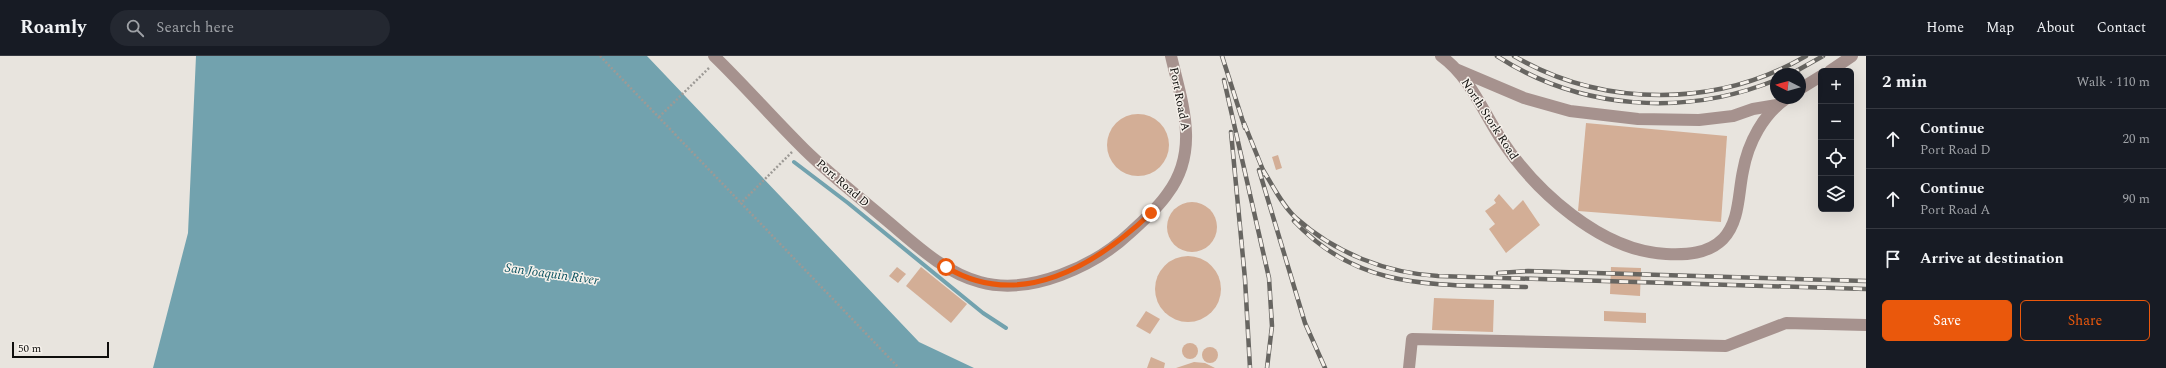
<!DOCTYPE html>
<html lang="en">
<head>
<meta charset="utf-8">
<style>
	:root { --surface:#171b24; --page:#242831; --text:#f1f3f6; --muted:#9ea1a6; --line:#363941; --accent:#ea580c }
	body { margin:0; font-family:Spectral,serif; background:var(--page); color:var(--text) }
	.controls { position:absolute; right:12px; top:12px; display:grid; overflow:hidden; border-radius:6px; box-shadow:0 4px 16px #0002 }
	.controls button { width:36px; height:36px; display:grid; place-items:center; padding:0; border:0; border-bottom:1px solid var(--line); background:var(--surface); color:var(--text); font:20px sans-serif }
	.compass { position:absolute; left:1770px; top:12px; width:36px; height:36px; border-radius:50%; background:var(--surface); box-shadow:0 4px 16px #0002; rotate:276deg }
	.scale { position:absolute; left:12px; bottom:10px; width:97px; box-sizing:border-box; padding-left:4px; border:2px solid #0f0e0c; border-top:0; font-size:11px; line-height:14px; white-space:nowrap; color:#0f0e0c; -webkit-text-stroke:3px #f6f1eb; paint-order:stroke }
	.stop { position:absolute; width:12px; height:12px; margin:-9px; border:3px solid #ea580c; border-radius:50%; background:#fff }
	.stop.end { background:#ea580c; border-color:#fff; box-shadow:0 1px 4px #0008 }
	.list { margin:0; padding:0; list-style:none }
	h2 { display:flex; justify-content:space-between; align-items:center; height:52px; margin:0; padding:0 16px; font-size:17px }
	h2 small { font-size:13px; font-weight:400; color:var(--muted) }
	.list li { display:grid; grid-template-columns:26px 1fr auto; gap:12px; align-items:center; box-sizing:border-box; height:60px; padding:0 16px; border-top:1px solid var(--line) }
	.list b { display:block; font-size:15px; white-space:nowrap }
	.list p { margin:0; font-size:13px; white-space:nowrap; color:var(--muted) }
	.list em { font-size:13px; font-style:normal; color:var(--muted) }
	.actions { display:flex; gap:8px; padding:12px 16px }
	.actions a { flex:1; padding:9px 0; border:1px solid var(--accent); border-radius:6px; text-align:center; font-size:14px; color:var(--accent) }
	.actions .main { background:var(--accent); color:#fff }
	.icon { flex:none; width:22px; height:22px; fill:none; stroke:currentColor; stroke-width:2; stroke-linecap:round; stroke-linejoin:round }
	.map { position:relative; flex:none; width:1866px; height:312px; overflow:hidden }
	header { display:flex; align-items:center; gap:24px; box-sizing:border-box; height:56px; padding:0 20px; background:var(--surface); border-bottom:1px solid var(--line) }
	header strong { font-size:19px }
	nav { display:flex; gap:22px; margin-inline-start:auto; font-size:14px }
	.search { width:280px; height:36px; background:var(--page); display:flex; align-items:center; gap:10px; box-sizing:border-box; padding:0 14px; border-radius:22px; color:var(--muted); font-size:15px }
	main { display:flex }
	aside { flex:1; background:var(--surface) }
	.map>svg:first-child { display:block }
	.water { fill:#72a2ae }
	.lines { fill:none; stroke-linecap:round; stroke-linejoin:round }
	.stream { stroke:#72a2ae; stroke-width:4 }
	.building { fill:#d3ae96 }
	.path { stroke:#9d9a96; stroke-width:2.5; stroke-dasharray:2 2; stroke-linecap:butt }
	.minor { stroke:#a6928e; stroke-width:12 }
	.rail-casing { stroke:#676561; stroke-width:4.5 }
	.rail { stroke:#f6f1eb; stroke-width:3; stroke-dasharray:9; stroke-linecap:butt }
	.route { stroke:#ea580c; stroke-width:5 }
	.labels { text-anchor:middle; stroke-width:3; stroke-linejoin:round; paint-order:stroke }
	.street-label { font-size:12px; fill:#0f0e0c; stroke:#f6f1eb }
	.water-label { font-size:13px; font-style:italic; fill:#08505e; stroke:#f6f1eb }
</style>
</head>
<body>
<header>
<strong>Roamly</strong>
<div class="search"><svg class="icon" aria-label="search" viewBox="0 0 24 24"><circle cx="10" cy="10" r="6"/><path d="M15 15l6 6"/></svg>Search here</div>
<nav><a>Home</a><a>Map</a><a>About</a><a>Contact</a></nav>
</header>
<main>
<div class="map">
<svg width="1866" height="312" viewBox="0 0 1866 312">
	<rect width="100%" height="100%" fill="#e8e4de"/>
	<polygon class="water" points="196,0 647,0 919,286 974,312 153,312 188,177"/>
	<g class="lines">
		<polyline class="stream" points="794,106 848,147 983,257 1006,272"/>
	</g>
	<g class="building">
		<circle cx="1138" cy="89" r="31"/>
		<polygon points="1586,67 1727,80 1721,166 1578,155"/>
		<polygon points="1278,99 1282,112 1276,114 1272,101"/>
		<polygon points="1499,138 1513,154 1523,144 1540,169 1506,197 1489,173 1495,168 1485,155 1496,147 1494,144"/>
		<circle cx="1192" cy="171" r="25"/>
		<circle cx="1188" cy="233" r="33"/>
		<polygon points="897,211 906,218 898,227 889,220"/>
		<polygon points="921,211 967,248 951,267 906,230"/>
		<polygon points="1611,211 1641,212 1640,240 1610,238"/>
		<polygon points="1434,242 1494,244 1493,276 1432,274"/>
		<polygon points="1146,255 1160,263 1150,278 1136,270"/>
		<polygon points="1604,255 1646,257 1646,267 1604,265"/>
		<circle cx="1190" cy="295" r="8"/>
		<circle cx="1210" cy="299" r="8"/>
		<polygon points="1151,301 1165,307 1164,312 1147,312"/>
		<polygon points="1194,306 1205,307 1215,312 1176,312"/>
	</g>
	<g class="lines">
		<g class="path">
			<polyline points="600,0 741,147"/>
			<polyline points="659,61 710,11"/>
			<polyline points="792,96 741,147 899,312"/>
		</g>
		<g class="minor">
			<path d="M 714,0 C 743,28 770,59 799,88 C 825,115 857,139 885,163 C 914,187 943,216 980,226 C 1030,240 1095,210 1131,176 C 1144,164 1158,152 1168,137 C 1200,94 1182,47 1171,0"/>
			<path d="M 1441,0 C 1470,21 1482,54 1501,83 C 1535,135 1601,195 1666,198 C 1686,199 1708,198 1723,183 C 1740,165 1738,138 1743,115 C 1748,87 1763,58 1787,42"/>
			<polyline points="1458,14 1524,42 1570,55 1638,63 1699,64 1733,60 1753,53 1777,49"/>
			<polyline points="1830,15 1852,0"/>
			<polyline points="1800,33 1821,20"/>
			<polyline points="1409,312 1412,283 1726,290 1786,267 1866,269"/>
		</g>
		<g class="rail-casing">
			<g id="rail">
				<polyline points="1222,0 1245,72"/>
				<path d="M 1497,0 C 1580,54 1685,61 1776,24"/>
				<path d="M 1514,0 C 1603,52 1717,52 1806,0"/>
				<polyline points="1791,18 1823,0"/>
				<polyline points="1224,24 1269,222 1272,270 1267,312"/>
				<polyline points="1244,67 1265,119"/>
				<polyline points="1231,76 1245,223 1250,312"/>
				<polyline points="1259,114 1305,267 1325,312"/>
				<path d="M 1263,114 C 1273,130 1282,149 1296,162 C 1335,197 1386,217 1438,220 L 1866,233"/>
				<path d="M 1294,165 C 1361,236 1436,228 1526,231"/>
				<polyline points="1498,217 1528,215 1866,225"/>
			</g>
		</g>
		<use href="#rail" class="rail"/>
	</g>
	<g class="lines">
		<path class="route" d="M 946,211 C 1020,256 1096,209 1151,157"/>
	</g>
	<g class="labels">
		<g class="street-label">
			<text transform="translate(1180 43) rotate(79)" y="4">Port Road A</text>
			<text transform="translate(1490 63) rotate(57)" y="4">North Stork Road</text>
			<text transform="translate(843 127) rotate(41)" y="4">Port Road D</text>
		</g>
		<g class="water-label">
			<text transform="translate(552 217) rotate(8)" y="5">San Joaquin River</text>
		</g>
	</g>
</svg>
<div class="controls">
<button>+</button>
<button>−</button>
<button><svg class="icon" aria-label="locate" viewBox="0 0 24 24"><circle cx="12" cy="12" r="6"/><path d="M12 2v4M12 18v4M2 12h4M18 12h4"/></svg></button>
<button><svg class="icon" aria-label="layers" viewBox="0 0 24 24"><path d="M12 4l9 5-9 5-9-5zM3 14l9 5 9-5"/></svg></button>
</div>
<svg class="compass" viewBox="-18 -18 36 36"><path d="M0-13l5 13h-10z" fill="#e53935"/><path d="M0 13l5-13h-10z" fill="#9ea1a6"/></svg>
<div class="scale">50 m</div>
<div class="stop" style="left:946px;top:211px"></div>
<div class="stop end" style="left:1151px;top:157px"></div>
</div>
<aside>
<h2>2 min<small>Walk · 110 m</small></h2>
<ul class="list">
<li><svg class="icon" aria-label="ahead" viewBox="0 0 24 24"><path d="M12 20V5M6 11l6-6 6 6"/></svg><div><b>Continue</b><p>Port Road D</p></div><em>20 m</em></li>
<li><svg class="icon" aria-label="ahead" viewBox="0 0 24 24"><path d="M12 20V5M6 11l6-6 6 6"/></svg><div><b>Continue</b><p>Port Road A</p></div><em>90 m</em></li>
<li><svg class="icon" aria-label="arrive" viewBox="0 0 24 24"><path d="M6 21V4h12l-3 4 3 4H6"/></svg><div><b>Arrive at destination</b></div></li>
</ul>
<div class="actions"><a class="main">Save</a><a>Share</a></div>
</aside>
</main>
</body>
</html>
